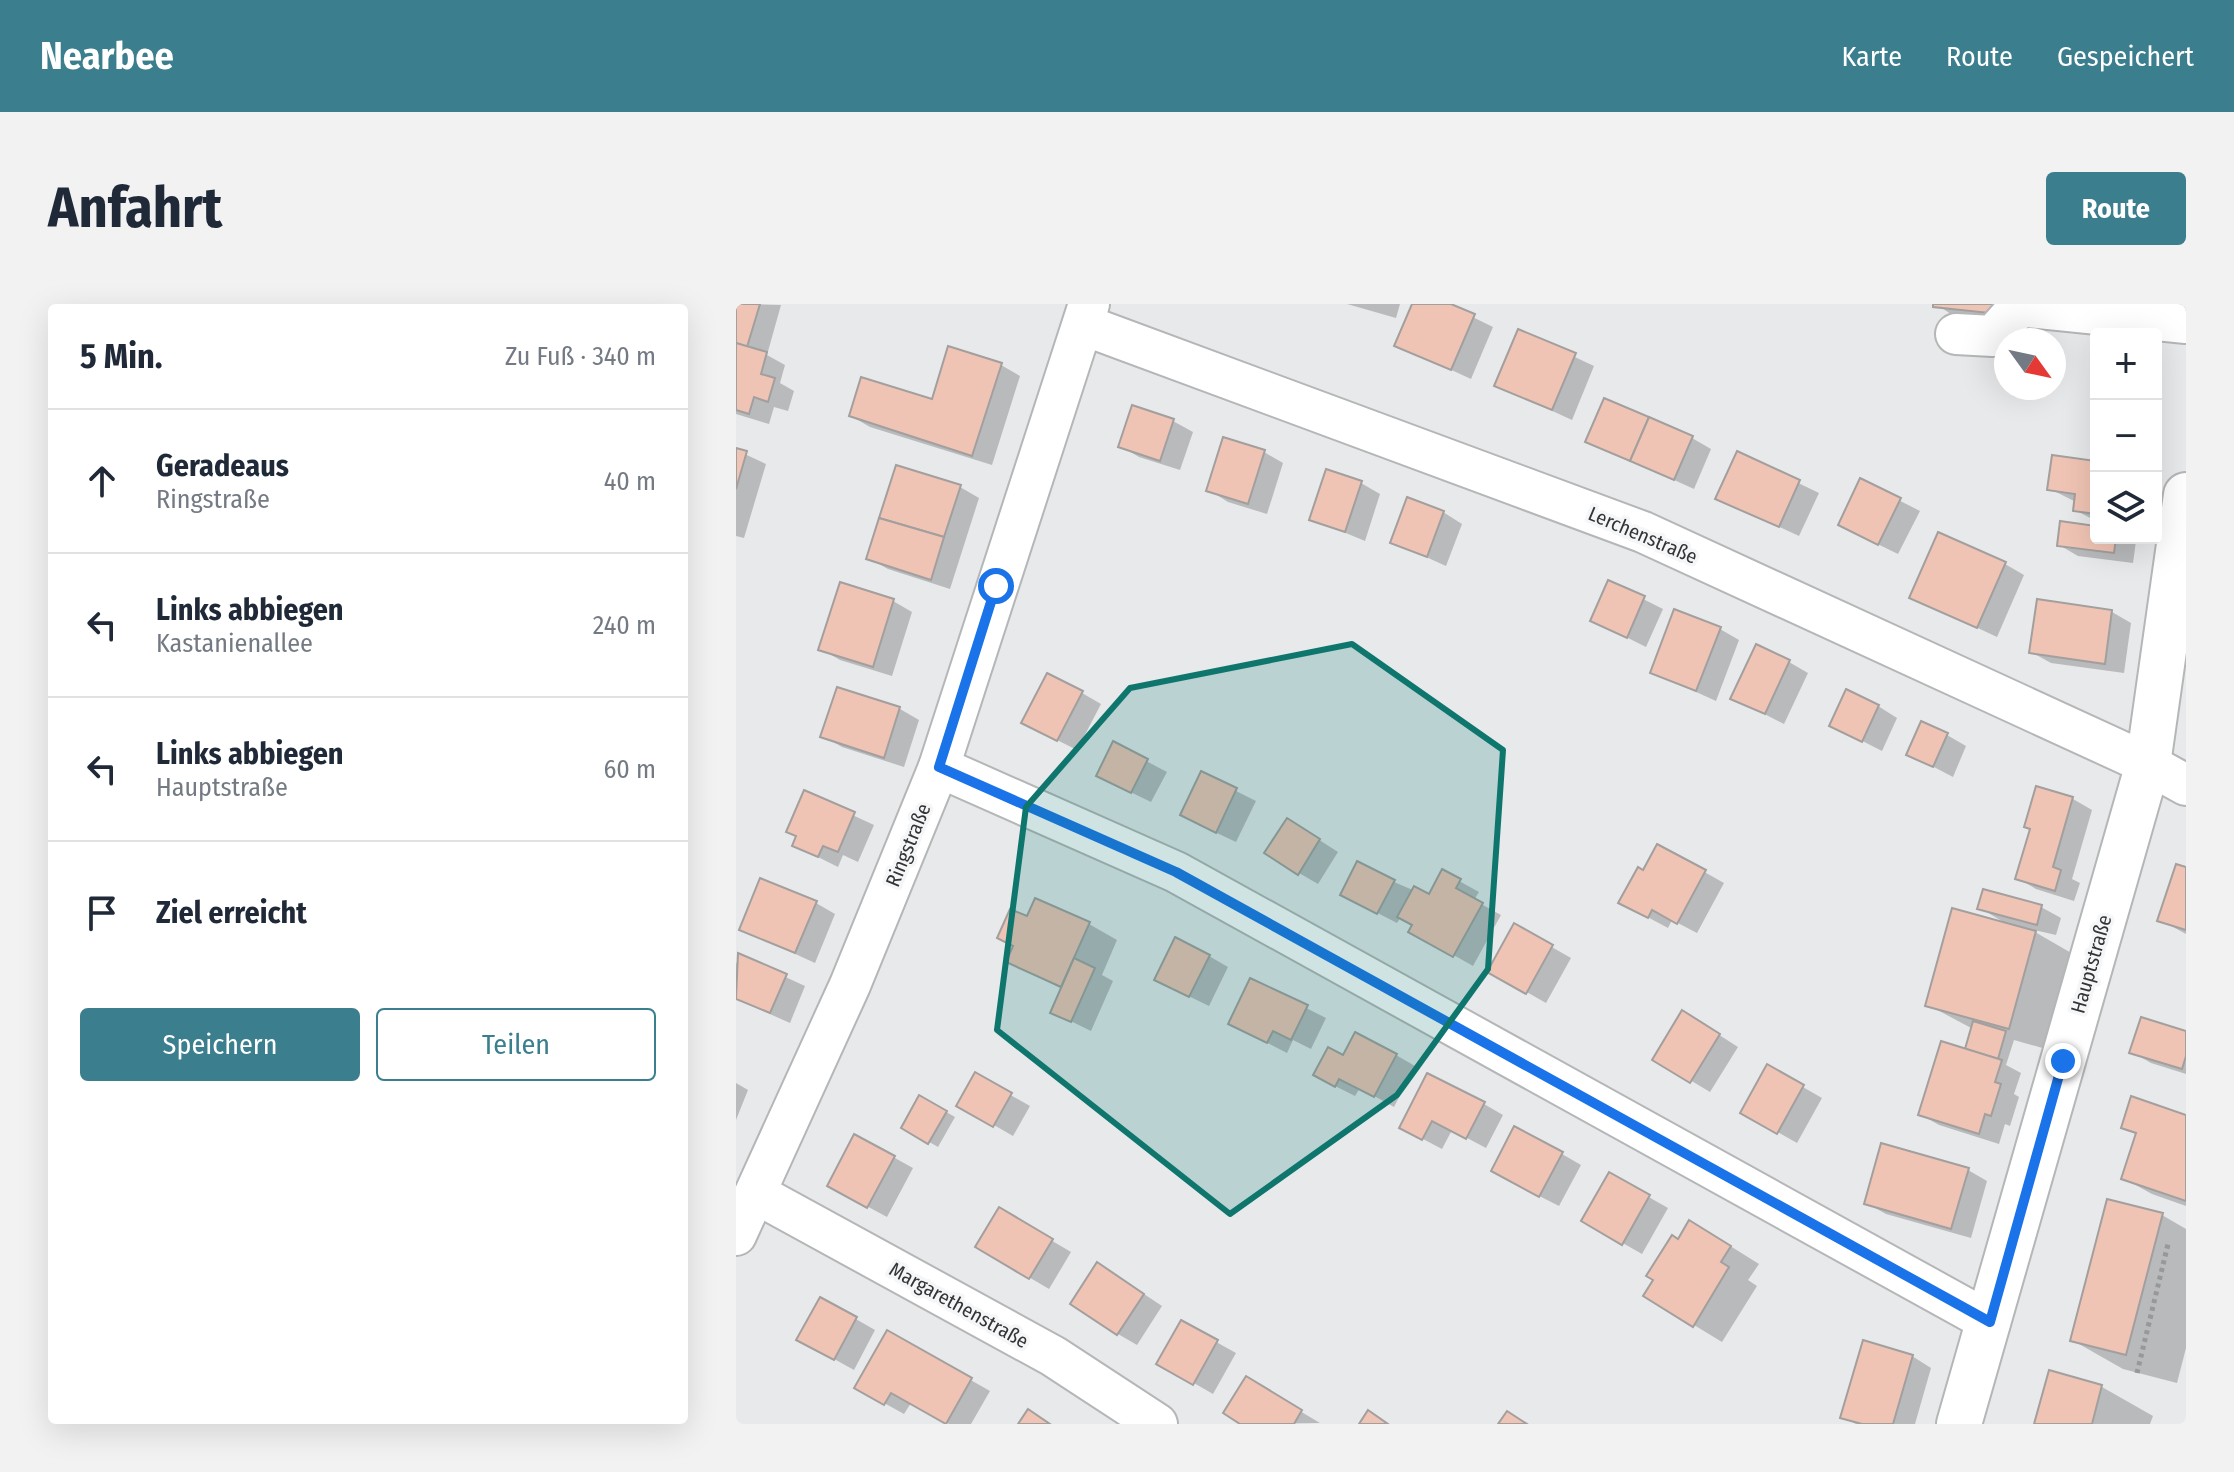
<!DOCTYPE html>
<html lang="de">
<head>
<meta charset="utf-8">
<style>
	:root { --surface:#fff; --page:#f2f2f3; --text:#1f2937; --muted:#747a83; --line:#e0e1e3; --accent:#3b7e8e }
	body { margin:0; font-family:"Fira Sans Condensed",sans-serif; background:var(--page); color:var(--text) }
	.controls { position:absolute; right:24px; top:24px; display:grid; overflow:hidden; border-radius:8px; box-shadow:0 8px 32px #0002 }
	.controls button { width:72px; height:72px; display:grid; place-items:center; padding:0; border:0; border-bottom:2px solid var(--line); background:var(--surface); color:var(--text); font:40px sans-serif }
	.compass { position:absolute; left:1258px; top:24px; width:72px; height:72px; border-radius:50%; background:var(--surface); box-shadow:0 8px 32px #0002; rotate:123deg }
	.stop { position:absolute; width:24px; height:24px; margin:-18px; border:6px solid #1a73e8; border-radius:50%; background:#fff }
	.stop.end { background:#1a73e8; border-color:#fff; box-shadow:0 2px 8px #0008 }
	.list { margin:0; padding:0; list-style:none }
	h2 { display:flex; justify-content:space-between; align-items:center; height:104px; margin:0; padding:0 32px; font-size:34px }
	h2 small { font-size:26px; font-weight:400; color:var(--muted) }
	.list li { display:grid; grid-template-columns:52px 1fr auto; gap:24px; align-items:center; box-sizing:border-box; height:144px; padding:0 32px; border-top:2px solid var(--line) }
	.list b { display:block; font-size:30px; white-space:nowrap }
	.list p { margin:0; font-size:26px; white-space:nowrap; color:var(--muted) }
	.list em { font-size:26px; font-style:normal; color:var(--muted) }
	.actions { display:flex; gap:16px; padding:24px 32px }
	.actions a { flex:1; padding:18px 0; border:2px solid var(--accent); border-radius:8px; text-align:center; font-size:28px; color:var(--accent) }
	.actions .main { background:var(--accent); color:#fff }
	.icon { flex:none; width:44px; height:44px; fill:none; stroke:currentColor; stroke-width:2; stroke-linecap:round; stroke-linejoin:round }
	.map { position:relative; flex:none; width:1450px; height:1120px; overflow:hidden; border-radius:8px }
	header { display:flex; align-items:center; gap:48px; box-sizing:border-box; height:112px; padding:0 40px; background:var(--accent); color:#fff }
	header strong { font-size:38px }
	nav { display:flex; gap:44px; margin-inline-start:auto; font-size:28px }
	.intro { display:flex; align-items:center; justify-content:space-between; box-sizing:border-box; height:192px; padding:0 48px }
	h1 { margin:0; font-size:56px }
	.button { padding:20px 36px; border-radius:8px; background:var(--accent); color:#fff; font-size:28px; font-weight:700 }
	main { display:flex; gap:48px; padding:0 48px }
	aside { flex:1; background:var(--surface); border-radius:8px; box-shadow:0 8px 32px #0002 }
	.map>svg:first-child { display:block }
	.shadow { fill:#0003 }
	.building { fill:#f0c4b4; stroke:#a29f9e; stroke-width:2 }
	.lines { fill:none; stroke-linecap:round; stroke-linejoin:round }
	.minor-casing { stroke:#b4b6b7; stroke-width:44 }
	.major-casing { stroke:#b4b6b7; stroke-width:48 }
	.path { stroke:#969899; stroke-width:5; stroke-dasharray:4 4; stroke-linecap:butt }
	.minor { stroke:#fff; stroke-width:40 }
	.major { stroke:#fff; stroke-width:44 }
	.route { stroke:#1a73e8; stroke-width:10 }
	.marked { fill:#0f766e; fill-opacity:0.2; stroke:#0f766e; stroke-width:6; stroke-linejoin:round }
	.labels { text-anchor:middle; stroke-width:7; stroke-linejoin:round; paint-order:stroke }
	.street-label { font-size:20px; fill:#333435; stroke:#f5f6f8 }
</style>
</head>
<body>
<header>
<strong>Nearbee</strong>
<nav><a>Karte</a><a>Route</a><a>Gespeichert</a></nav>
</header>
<div class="intro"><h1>Anfahrt</h1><a class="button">Route</a></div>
<main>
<aside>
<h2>5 Min.<small>Zu Fuß · 340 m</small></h2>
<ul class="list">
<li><svg class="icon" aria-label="ahead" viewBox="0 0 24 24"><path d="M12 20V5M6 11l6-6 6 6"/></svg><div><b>Geradeaus</b><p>Ringstraße</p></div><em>40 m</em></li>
<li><svg class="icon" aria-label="left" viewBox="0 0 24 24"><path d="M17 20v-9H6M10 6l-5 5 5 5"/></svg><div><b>Links abbiegen</b><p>Kastanienallee</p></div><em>240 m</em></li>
<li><svg class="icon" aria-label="left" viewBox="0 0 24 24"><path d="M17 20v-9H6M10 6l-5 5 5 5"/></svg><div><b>Links abbiegen</b><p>Hauptstraße</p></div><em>60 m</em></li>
<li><svg class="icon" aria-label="arrive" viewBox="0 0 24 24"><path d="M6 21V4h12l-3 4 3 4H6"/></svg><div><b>Ziel erreicht</b></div></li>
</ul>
<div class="actions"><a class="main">Speichern</a><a>Teilen</a></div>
</aside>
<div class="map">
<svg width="1450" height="1120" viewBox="0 0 1450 1120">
	<rect width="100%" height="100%" fill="#e7e9eb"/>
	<g class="shadow">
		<polygon points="0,0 45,1 31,51 49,61 44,79 58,87 52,107 38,103 33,120 0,110"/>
		<polygon points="611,0 664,0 660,14"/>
		<polygon points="679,0 710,0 757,23 735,75 661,41"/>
		<polygon points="1200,0 1294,0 1291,25 1228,19"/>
		<polygon points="783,27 858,62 836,116 760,81"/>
		<polygon points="265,61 284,72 256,161 134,123 115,112 197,98"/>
		<polygon points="437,117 457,128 444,166 403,153 384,142"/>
		<polygon points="956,134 975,145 958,185 852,137"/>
		<polygon points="0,146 30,160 8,234 0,232"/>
		<polygon points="528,148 547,159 531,210 492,198 473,186"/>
		<polygon points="1002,150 1083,189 1063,232 982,194"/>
		<polygon points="1360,159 1360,217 1339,206 1340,198 1314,185"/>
		<polygon points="1125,177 1184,207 1162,250 1123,231"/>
		<polygon points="625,179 644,190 629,237 576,215"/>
		<polygon points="224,183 243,194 214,285 152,265 132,254"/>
		<polygon points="707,208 726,220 710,262 657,238"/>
		<polygon points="1360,224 1360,234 1394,234 1400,237 1397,259 1342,252 1323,241"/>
		<polygon points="1269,260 1288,271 1261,333 1176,293"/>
		<polygon points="873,278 927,305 910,343 856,316"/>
		<polygon points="157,297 176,308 156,372 104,356 85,345"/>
		<polygon points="1376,308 1395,319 1388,369 1315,359 1295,348"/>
		<polygon points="984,325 1003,336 980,397 916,368"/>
		<polygon points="1053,358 1072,369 1048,420 997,394"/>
		<polygon points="102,386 164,405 183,416 168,463 106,443 87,432"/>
		<polygon points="346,389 365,400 341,446 307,429"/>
		<polygon points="1142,402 1161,414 1146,447 1095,421"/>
		<polygon points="1211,431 1230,442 1217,473 1173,450"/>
		<polygon points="378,440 431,468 415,498 382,482"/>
		<polygon points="466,470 520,497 500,538 466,522"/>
		<polygon points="1301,484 1337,495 1356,506 1336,575 1344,579 1338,597 1300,585 1281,574 1296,525"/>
		<polygon points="69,489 138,521 122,558 107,551 102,563 58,541"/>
		<polygon points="571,528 602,548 582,580 563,569"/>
		<polygon points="922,542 988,579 961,629 936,616 932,624 904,609 908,568"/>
		<polygon points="1450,565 1450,630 1424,616"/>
		<polygon points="707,568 743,588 738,596 765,611 737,662 675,627 679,621 665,613 661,619 626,601 658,578 693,593"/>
		<polygon points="80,599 99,610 79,659 5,625"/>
		<polygon points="1305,603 1325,614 1320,631 1294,625 1337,650 1310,745 1278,736 1270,761 1285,769 1278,790 1283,793 1274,822 1269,820 1263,840 1203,821 1184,810 1238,750 1237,725 1192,701 1269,619 1244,604"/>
		<polygon points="292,615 353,620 381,636 366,671 377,677 355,727 316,708 326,685 272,658"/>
		<polygon points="779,622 835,654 810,699 754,667"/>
		<polygon points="4,652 69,682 54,719 0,695 0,660"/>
		<polygon points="473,652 492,663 473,702 440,686"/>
		<polygon points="515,676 590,714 575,745 557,736 551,749 494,720"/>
		<polygon points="966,720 1002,743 974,788 919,755"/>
		<polygon points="1450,729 1450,770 1415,759 1396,748"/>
		<polygon points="660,751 679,762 658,803 624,784 619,792 599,782 608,754"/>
		<polygon points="1032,763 1086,794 1061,839 1006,808"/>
		<polygon points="239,771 294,802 277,832 223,801"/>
		<polygon points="0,779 12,786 0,816"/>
		<polygon points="184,793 219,813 202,843 167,823"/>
		<polygon points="748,800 767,811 750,844 716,826 706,845 666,824"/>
		<polygon points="1450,813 1450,902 1416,890 1387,874 1402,831 1387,823"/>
		<polygon points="119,832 177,864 151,913 112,892"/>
		<polygon points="826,850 845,861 823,902 776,878"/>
		<polygon points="1232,866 1251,877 1235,934 1150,910 1130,899"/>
		<polygon points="874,871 932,904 906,950 848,917"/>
		<polygon points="1373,897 1426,911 1450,925 1450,1044 1441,1079 1387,1065 1336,1036"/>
		<polygon points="264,906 335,948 313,985 242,943"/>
		<polygon points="983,935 1023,960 1012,976 1021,982 986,1038 958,1021 942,938"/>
		<polygon points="381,972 426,1002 401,1041 382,1030"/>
		<polygon points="85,995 139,1026 118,1066 62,1035"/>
		<polygon points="446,1019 500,1049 477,1090 423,1059"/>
		<polygon points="152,1029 254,1087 235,1120 213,1120 175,1099 168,1110 121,1084"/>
		<polygon points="1176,1052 1195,1064 1179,1120 1120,1120 1107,1113"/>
		<polygon points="1314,1068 1366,1083 1417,1112 1414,1120 1300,1120"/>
		<polygon points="510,1075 584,1119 508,1120"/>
	</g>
	<g class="building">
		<polygon points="0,0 24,0 11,43 0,39"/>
		<polygon points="676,0 715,0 739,10 715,66 658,42"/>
		<polygon points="1197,0 1264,0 1263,10 1197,3"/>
		<polygon points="782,25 840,49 816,106 758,82"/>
		<polygon points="0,39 31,48 25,70 39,74 32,98 18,93 13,110 0,106"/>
		<polygon points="212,42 266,59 236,152 113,112 125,73 196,95"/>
		<polygon points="868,94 913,113 894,157 849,138"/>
		<polygon points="396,101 438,115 424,157 382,143"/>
		<polygon points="913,113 957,132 938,176 894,157"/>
		<polygon points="487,133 529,146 512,200 470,187"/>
		<polygon points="0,144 11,147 0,185"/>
		<polygon points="1001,147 1064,176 1043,223 979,195"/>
		<polygon points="1316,151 1360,157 1360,210 1337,207 1339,190 1311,186"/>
		<polygon points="160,161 225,181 208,233 143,214"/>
		<polygon points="590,165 626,177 609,228 573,216"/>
		<polygon points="1124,174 1165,194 1142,241 1102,221"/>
		<polygon points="671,193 708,207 691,253 654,239"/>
		<polygon points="143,214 208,233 195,276 130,255"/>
		<polygon points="1324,217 1360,222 1360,234 1380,234 1378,249 1321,242"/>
		<polygon points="1202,228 1270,258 1241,324 1173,294"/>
		<polygon points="872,276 909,292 891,334 854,317"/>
		<polygon points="104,278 158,295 137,363 82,346"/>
		<polygon points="1301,295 1376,306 1369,360 1293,349"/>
		<polygon points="938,305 985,323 960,387 914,369"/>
		<polygon points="1020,340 1054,356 1029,410 994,395"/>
		<polygon points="311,369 347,387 321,437 285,419"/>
		<polygon points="101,383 164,403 148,454 84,433"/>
		<polygon points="1110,385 1143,401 1126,438 1093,422"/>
		<polygon points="1185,417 1212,429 1197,463 1170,451"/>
		<polygon points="377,437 412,455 395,489 360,472"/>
		<polygon points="465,467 501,484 480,529 444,511"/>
		<polygon points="1300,482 1337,493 1317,563 1325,566 1319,587 1279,575 1294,525 1288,523"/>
		<polygon points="68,486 119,508 102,548 87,542 82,553 56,542 60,532 50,528"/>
		<polygon points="551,514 584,535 562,571 528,549"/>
		<polygon points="921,540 970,566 941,620 916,606 912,614 882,599 902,563 907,566"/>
		<polygon points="621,557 659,576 641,610 604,591"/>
		<polygon points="1440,560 1450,563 1450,626 1421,617"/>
		<polygon points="706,565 725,575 720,584 747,599 717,653 672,628 676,621 661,613 678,582 693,590"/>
		<polygon points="24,574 81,597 59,649 3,626"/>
		<polygon points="1247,585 1306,601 1301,621 1241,605"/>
		<polygon points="299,594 354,618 325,683 270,658 277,642 261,634 274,605 291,612"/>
		<polygon points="1216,604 1300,627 1273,725 1189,702"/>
		<polygon points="778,619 817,641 790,690 751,668"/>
		<polygon points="439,633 474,651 453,693 418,676"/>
		<polygon points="2,649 51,670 34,709 0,695"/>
		<polygon points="338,654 359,664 335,718 314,709"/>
		<polygon points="514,674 572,701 555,736 537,727 531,739 492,720"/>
		<polygon points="946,706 984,730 954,779 916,756"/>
		<polygon points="1405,713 1450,727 1450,752 1446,765 1393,749"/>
		<polygon points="1237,717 1270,727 1262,755 1229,745"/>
		<polygon points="619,728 661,750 638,793 603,775 599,783 577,771 592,743 607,751"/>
		<polygon points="1205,737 1266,756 1259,778 1265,780 1255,812 1249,810 1243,830 1182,811"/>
		<polygon points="1031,760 1068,781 1041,830 1004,809"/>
		<polygon points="239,768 276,789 257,823 220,802"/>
		<polygon points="691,769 749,798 730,835 696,817 686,836 663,824"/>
		<polygon points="183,791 211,807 192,840 165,824"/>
		<polygon points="1395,792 1450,811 1450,897 1385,875 1400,829 1385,824"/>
		<polygon points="778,822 827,848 803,893 755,867"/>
		<polygon points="118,830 159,852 131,904 91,882"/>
		<polygon points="1145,839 1233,864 1215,925 1128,900"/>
		<polygon points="873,868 914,891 886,941 845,917"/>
		<polygon points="1371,895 1427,909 1390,1051 1334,1037"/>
		<polygon points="263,903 317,935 293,975 239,943"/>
		<polygon points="953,916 995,942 985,958 993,963 957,1023 907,992 917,976 910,972 936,931 942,935"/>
		<polygon points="361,958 408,990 381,1031 334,1000"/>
		<polygon points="84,993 121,1013 98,1056 60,1036"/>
		<polygon points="445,1016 482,1036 457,1081 420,1060"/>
		<polygon points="151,1026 236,1074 210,1120 155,1089 148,1101 118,1084"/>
		<polygon points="1127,1036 1177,1051 1157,1120 1126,1120 1104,1114"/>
		<polygon points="1313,1066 1366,1081 1356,1120 1298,1120"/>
		<polygon points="510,1072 566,1106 558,1120 504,1120 487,1109"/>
		<polygon points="292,1105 314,1120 282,1120"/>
		<polygon points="632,1106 652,1120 623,1120"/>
		<polygon points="771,1107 791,1120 762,1120"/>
	</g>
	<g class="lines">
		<g class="minor-casing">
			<g id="minor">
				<polyline points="348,21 907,228 1412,460 1450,481"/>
				<polyline points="1220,30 1257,32 1282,4 1291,3 1450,19"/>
				<polyline points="203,463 440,568 1254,1018"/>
				<polyline points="21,890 317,1052 421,1120"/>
				<polyline points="0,931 114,681 203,463 353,0"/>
			</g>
		</g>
		<g class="major-casing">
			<polyline id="major" points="1223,1120 1412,460 1450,191"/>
		</g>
		<polyline class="path" points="1401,1069 1432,940"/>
		<use href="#minor" class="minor"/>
		<use href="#major" class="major"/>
	</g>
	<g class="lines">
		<polyline class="route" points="260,282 203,463 440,568 1254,1018 1327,757"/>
	</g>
	<path class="marked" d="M 616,340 L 767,446 L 752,665 L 661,791 L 494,910 L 261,726 L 290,503 L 394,384 Z"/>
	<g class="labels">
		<g class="street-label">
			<text transform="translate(907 231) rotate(23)" y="7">Lerchenstraße</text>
			<text transform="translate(172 541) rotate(-68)" y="7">Ringstraße</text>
			<text transform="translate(1355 660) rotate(-74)" y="7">Hauptstraße</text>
			<text transform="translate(223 1001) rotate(29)" y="7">Margarethenstraße</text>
		</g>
	</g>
</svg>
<div class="controls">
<button>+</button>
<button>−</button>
<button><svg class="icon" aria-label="layers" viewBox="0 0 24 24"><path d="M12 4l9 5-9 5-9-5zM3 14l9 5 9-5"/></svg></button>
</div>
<svg class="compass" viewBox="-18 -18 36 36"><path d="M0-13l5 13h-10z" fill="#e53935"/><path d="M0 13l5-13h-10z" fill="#747a83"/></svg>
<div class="stop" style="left:260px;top:282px"></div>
<div class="stop end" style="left:1327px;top:757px"></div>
</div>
</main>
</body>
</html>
